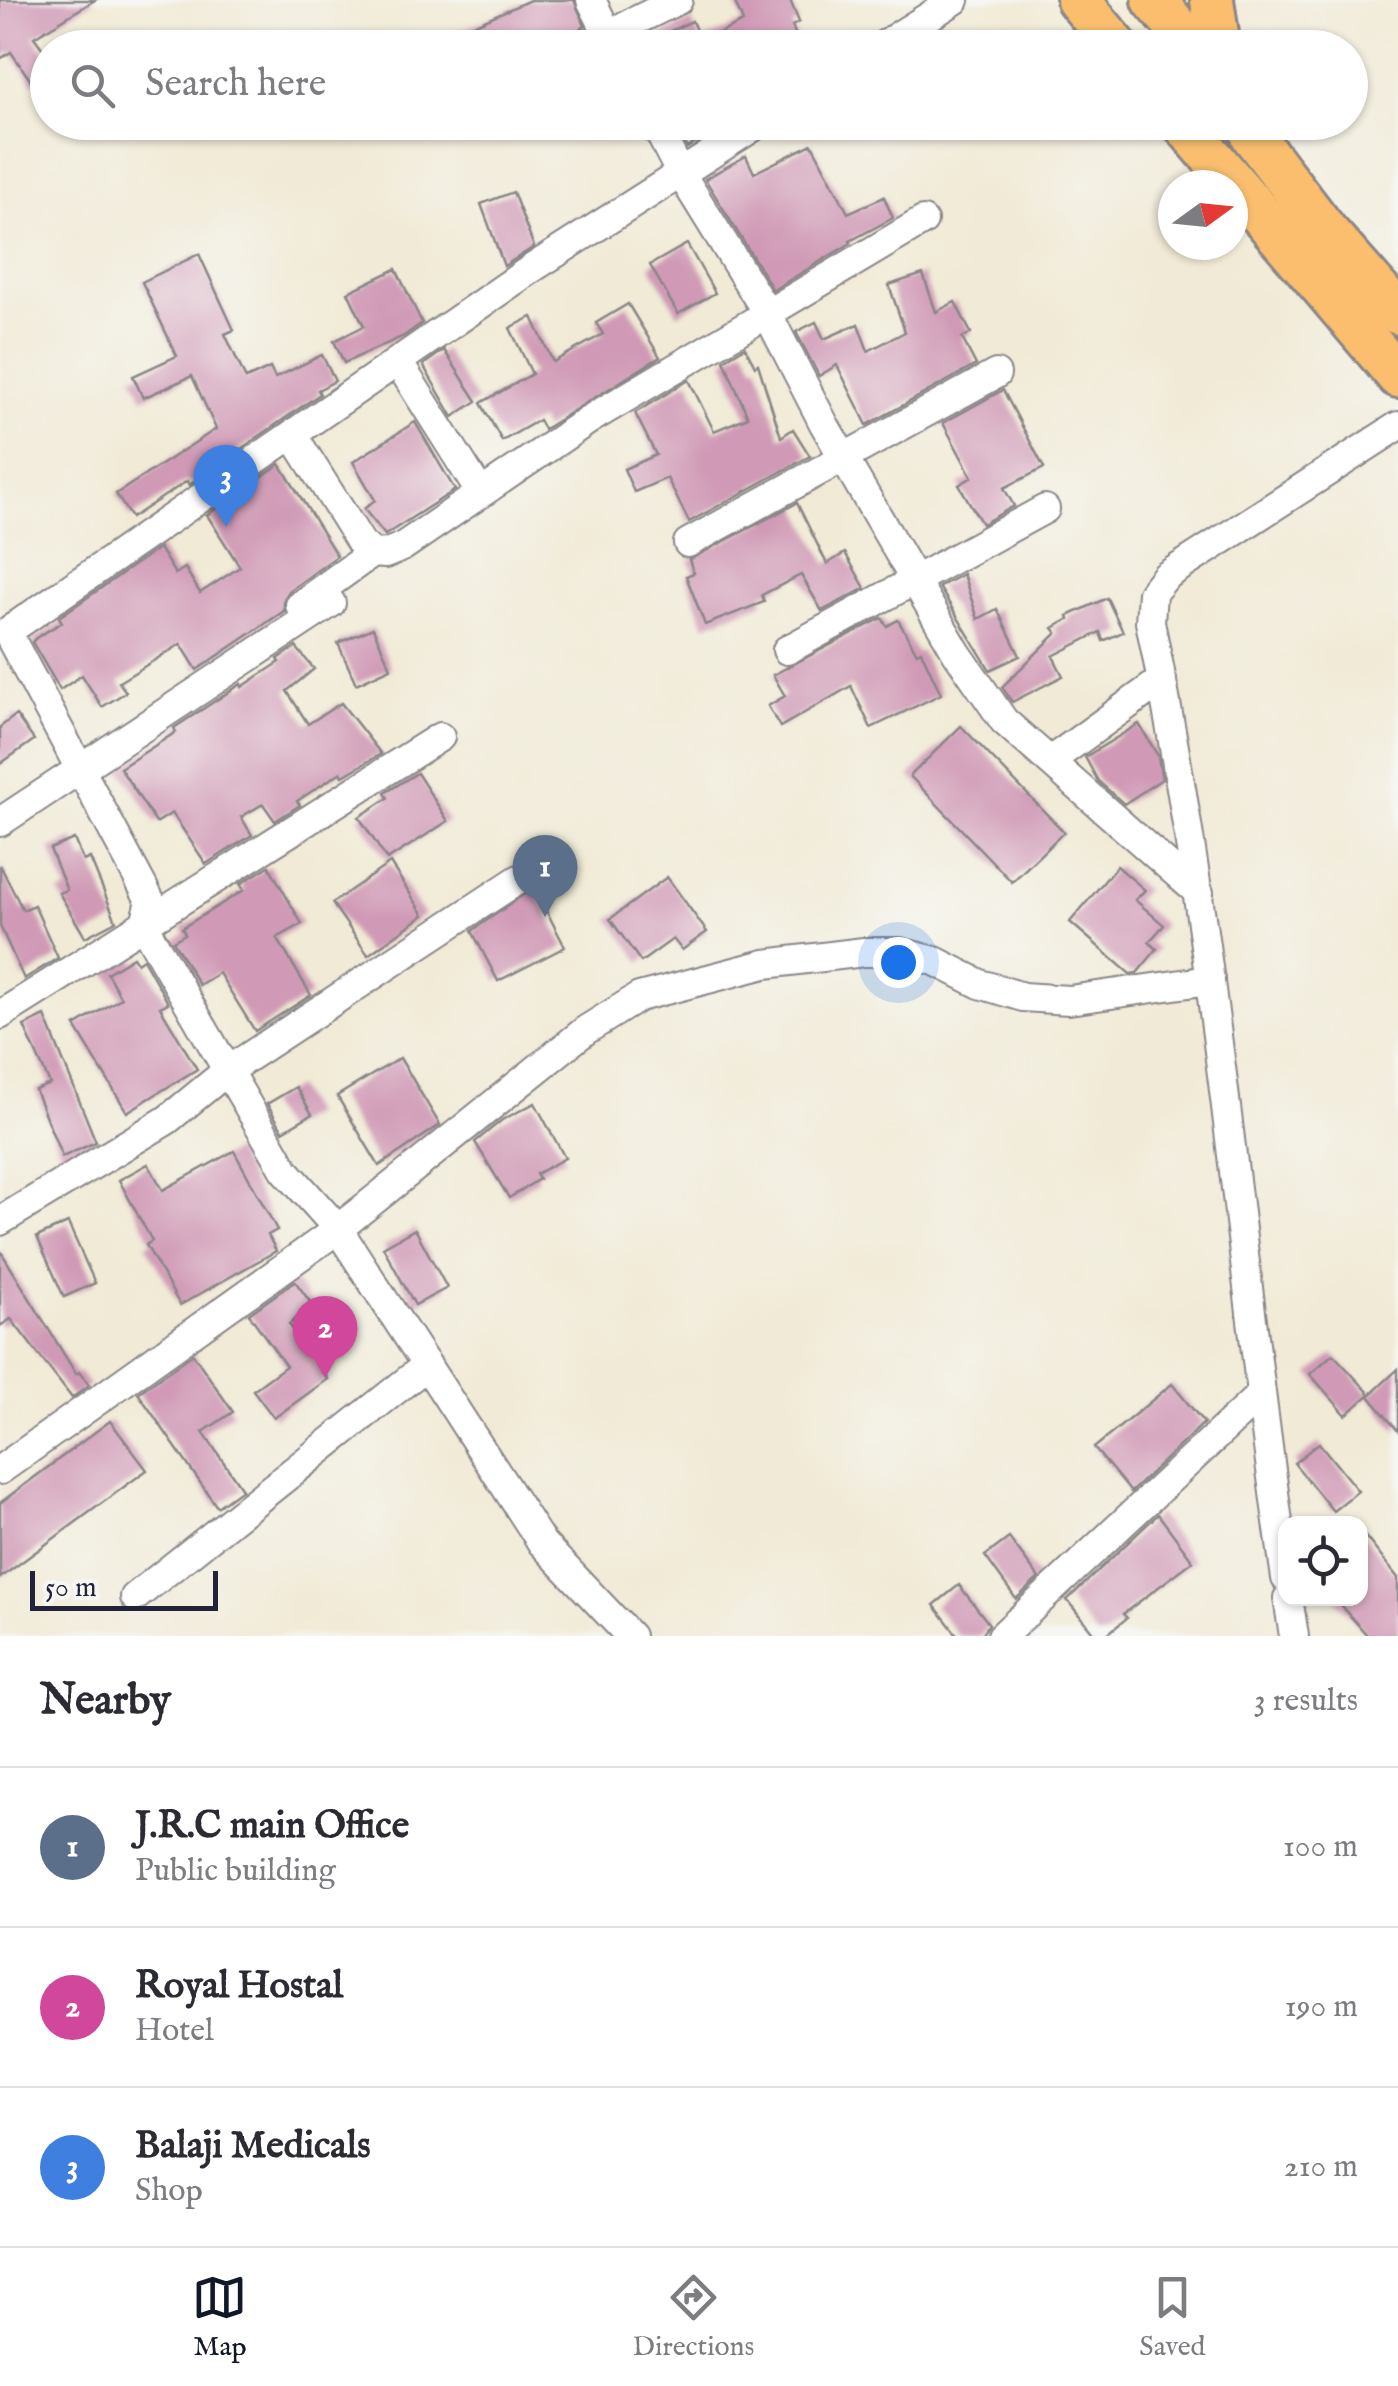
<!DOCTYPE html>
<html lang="en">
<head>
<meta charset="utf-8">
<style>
	:root { --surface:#fff; --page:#f2f2f3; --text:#2b2b33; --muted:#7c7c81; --line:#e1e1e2; --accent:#111827 }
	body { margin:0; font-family:"IM FELL English",serif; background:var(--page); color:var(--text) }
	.controls { position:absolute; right:30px; bottom:30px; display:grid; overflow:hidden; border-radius:20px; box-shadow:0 2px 8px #0004 }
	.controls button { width:90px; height:90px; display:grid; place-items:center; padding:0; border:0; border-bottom:2px solid var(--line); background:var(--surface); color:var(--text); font:50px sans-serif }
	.compass { position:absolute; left:1158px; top:170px; width:90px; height:90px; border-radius:50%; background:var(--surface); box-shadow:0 2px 8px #0004; rotate:75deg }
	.scale { position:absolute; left:30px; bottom:25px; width:188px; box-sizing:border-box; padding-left:10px; border:5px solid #22223b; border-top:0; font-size:28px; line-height:35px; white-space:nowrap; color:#22223b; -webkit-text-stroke:8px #f6f6f2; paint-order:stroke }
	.you { position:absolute; left:898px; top:962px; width:35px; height:35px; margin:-25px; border:8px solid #fff; border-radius:50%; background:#1a73e8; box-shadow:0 0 0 15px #1a73e833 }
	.badge { display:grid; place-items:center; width:65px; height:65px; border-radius:50%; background:var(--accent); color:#fff; font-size:32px; font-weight:700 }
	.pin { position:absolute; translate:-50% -82px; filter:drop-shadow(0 2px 5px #0008) }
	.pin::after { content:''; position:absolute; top:52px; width:35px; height:30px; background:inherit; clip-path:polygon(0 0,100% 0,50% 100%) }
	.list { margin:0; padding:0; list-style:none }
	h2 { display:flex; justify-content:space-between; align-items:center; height:130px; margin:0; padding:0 40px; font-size:42px }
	h2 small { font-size:32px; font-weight:400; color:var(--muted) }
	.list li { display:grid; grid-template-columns:65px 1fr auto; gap:30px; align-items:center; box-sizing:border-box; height:160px; padding:0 40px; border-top:2px solid var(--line) }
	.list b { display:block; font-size:38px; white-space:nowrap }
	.list p { margin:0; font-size:32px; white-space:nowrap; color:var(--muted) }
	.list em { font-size:32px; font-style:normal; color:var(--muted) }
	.icon { flex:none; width:55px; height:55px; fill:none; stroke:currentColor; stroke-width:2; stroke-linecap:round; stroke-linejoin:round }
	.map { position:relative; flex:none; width:1398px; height:1636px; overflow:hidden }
	.search { position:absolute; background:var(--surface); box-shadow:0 2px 8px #0004; left:30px; right:30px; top:30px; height:110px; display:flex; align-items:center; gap:25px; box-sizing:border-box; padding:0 35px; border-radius:55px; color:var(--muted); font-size:38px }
	.sheet { height:610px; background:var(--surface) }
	nav { display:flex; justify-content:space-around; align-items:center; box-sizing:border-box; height:140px; border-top:2px solid var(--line); background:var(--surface); font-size:28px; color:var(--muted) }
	nav a { display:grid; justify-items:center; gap:5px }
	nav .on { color:var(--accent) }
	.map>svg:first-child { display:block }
	.building { fill:#d09ab6 }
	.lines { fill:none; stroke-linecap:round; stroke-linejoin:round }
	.minor-casing { stroke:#8a8688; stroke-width:32 }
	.primary-casing { stroke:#8a8688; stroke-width:48 }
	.minor { stroke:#fff; stroke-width:28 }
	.primary { stroke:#fabe6e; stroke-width:42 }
</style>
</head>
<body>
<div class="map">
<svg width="1398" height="1636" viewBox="0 0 1398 1636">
	<rect width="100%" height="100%" fill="#f6f6f2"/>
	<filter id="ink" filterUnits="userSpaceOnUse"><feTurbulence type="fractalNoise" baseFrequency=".01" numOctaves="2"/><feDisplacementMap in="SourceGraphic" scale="20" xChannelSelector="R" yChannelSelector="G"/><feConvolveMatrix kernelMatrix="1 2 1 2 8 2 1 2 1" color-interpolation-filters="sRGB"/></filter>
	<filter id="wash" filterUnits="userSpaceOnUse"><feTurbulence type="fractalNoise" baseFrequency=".0048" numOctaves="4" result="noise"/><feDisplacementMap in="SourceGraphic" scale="40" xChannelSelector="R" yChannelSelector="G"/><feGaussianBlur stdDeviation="2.25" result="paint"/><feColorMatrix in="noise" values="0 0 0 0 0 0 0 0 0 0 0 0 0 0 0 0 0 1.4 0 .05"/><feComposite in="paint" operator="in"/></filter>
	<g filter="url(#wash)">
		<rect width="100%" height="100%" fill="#f1ead6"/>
		<g id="blocks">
			<g class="building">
				<polygon points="0,0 95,0 34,37 48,56 48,74 33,84 11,52 0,59"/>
				<polygon points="530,0 574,0 585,26 566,38 563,48 421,48"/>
				<polygon points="734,0 790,0 799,22 792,26 801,48 636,48 638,46 635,40 651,33 653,39 692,21 701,42 743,22"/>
				<polygon points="674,122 702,122 707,136 687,148"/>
				<polygon points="812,144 848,213 884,197 893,218 850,241 851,243 773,290 705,179 746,156 754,173"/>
				<polygon points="513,192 534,247 504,266 481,204"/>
				<polygon points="687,244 715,293 678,314 650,265"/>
				<polygon points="199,254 234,330 225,334 246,379 270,368 275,378 322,355 335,381 318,390 320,394 189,485 187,481 131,518 116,494 216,429 192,376 143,398 133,376 177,356 142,282"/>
				<polygon points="396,269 422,323 404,336 344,363 334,341 364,326 348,292"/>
				<polygon points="923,274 936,312 955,302 971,333 962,338 976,365 867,425 837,365 819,376 796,332 816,322 824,339 858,324 868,351 905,332 889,285"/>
				<polygon points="628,304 660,357 544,429 539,420 502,441 481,403 532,374 510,328 532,317 553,362 603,334 596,323"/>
				<polygon points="745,347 755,366 758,364 781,437 793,429 810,456 689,522 667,478 634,492 624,469 656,455 635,413 689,380 714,431 748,417 724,360"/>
				<polygon points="444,350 477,401 453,417 423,365"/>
				<polygon points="1003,390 1044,468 1004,488 1014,506 982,524 959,485 972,477 943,423"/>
				<polygon points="415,422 455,490 385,535 364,509 375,500 353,462"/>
				<polygon points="280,464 337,556 289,591 284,599 284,611 197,670 181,644 119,682 126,692 102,707 82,675 60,690 32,642 36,638 62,622 59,617 159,548 175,574 185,568 200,593 240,567 207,515"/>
				<polygon points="797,503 827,564 845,553 865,588 822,611 801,575 762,595 764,602 705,625 686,576 694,573 689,560"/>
				<polygon points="963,574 978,619 997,609 1020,656 990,670 939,587"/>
				<polygon points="1107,598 1123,632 1103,641 1100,632 1053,656 1063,676 1012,702 1002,687 1057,633 1053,628 1069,619 1068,616"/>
				<polygon points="882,618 887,626 898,620 917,653 921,651 941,694 871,728 851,686 780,727 768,706 785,696 773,675"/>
				<polygon points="373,628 391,668 356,684 338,643"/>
				<polygon points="296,647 314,669 287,691 308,724 341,703 381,754 343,776 341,772 297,801 300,805 275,821 263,804 241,817 252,835 206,864 172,813 156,823 120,768 176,732 174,728 241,684 242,687 280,662 278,659"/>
				<polygon points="16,715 34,740 0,764 0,727"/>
				<polygon points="1139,724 1158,756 1162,779 1124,804 1098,781 1085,757"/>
				<polygon points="961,726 1064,832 1012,882 910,776"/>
				<polygon points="417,773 448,821 387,860 359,817 388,798 385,793"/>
				<polygon points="74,839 83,861 90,858 116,921 85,937 59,893 67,890 50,849"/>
				<polygon points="390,863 424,915 368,955 332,903"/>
				<polygon points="0,865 23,910 34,905 58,958 24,979 0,926"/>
				<polygon points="269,866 302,924 277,938 311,995 255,1031 219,973 199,985 173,941 185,934 182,928 244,890 240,884"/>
				<polygon points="1117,866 1145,890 1135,900 1164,925 1149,942 1157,949 1137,973 1130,974 1070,922"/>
				<polygon points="667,877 707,932 682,950 673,939 641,962 610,919"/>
				<polygon points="534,887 565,947 498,981 472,931"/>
				<polygon points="133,957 137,963 143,959 168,1003 160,1007 197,1069 127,1112 75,1026 121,998 107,973"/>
				<polygon points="45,1016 96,1142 62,1157 35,1090 50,1084 24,1026"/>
				<polygon points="400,1058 440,1125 379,1166 337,1096"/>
				<polygon points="296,1087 312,1114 283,1131 267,1104"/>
				<polygon points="535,1103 565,1158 536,1174 539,1179 509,1198 475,1142 502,1120"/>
				<polygon points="234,1151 277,1230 268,1235 276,1251 180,1305 146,1245 152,1241 119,1180 148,1164 163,1190"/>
				<polygon points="68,1223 95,1283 64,1297 37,1237"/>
				<polygon points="415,1229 447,1288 415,1305 383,1247"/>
				<polygon points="0,1250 76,1374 79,1372 89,1385 72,1398 11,1319 0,1326"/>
				<polygon points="295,1281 313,1306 289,1324 328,1379 274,1418 253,1390 286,1366 249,1314"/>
				<polygon points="193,1354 233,1412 203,1432 242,1489 217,1507 138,1393"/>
				<polygon points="1333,1354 1370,1394 1346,1415 1310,1374"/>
				<polygon points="1398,1369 1398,1431 1369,1396"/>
				<polygon points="1172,1384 1204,1423 1131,1492 1094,1448"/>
				<polygon points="110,1421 147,1470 0,1578 0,1503"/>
				<polygon points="1319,1443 1358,1491 1333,1511 1294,1463"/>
				<polygon points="1158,1514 1193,1561 1123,1614 1127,1618 1105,1636 1096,1636 1067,1600"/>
				<polygon points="1360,1530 1398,1578 1398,1636 1368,1636 1334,1598 1360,1598"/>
				<polygon points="1009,1538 1039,1578 1016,1599 985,1556"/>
				<polygon points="959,1585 989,1624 981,1636 958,1636 934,1605"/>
			</g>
		</g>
	</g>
	<g filter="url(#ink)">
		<use href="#blocks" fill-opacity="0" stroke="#8a8688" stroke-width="2.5"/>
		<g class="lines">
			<g class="minor-casing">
				<g id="minor">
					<polyline points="591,0 615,48"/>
					<polyline points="580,48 678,0"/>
					<polyline points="879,48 955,0"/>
					<polyline points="654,122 681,174 767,313 824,424 957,653 1004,721 1199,893"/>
					<polyline points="398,362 480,492"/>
					<polyline points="293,435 361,543 372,553 385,554 402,547 590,419 923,221"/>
					<polyline points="688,543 996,374"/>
					<polyline points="300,605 372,553"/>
					<polyline points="787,650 1045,509"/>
					<polyline points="1050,761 1162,680"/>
					<polyline points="0,822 331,603"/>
					<polyline points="0,1015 440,737"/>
					<polyline points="0,1221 167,1120 227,1071 519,879"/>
					<polyline points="0,1470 338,1229 586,1030 639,997 765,964 864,952 900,952 935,961 980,984 1023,997 1069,1000 1210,980"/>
					<path d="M 1286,1578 C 1239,1260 1216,937 1150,622 L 1152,593 L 1166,576 L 1398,426"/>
					<polyline points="135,1597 427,1365"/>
					<polyline points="1288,1598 1294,1636"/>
					<polyline points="630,1636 542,1543 338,1229 285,1170 144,926 151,902 7,632 531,269 761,122"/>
					<polyline points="1002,1636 1259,1396"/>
				</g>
			</g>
			<g class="primary-casing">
				<g id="primary">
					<polyline points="1078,0 1118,48"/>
					<polyline points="1154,0 1195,48"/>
					<polyline points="1212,0 1219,48"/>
					<polyline points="1182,122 1398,376"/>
					<polyline points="1247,122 1253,136 1325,230 1398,313"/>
				</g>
			</g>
			<use href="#minor" class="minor"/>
			<use href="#primary" class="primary"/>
		</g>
	</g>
</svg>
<div class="controls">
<button><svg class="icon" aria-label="locate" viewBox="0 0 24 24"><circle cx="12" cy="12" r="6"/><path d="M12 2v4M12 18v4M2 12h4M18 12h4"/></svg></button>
</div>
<svg class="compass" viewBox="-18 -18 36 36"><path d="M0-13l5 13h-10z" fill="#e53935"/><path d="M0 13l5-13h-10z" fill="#7c7c81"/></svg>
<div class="scale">50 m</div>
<div class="you"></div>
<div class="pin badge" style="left:545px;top:917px;background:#5c6f8a">1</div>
<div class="pin badge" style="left:325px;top:1378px;background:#d1479c">2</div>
<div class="pin badge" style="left:226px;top:527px;background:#3f7fe0">3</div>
<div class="search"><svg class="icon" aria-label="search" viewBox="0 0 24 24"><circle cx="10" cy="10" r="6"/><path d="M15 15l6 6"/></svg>Search here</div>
</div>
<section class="sheet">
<h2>Nearby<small>3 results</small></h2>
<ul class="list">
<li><span class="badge" style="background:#5c6f8a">1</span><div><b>J.R.C main Office</b><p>Public building</p></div><em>100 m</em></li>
<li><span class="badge" style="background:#d1479c">2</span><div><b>Royal Hostal</b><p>Hotel</p></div><em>190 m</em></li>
<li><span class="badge" style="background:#3f7fe0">3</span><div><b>Balaji Medicals</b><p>Shop</p></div><em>210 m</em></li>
</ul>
</section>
<nav>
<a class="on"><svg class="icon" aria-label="map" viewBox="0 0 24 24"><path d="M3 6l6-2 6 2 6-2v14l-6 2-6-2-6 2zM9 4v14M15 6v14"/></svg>Map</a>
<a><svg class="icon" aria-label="directions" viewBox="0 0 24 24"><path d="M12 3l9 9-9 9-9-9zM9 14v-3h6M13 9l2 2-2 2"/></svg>Directions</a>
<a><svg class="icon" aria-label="saved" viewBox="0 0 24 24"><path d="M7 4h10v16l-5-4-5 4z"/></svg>Saved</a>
</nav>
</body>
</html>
